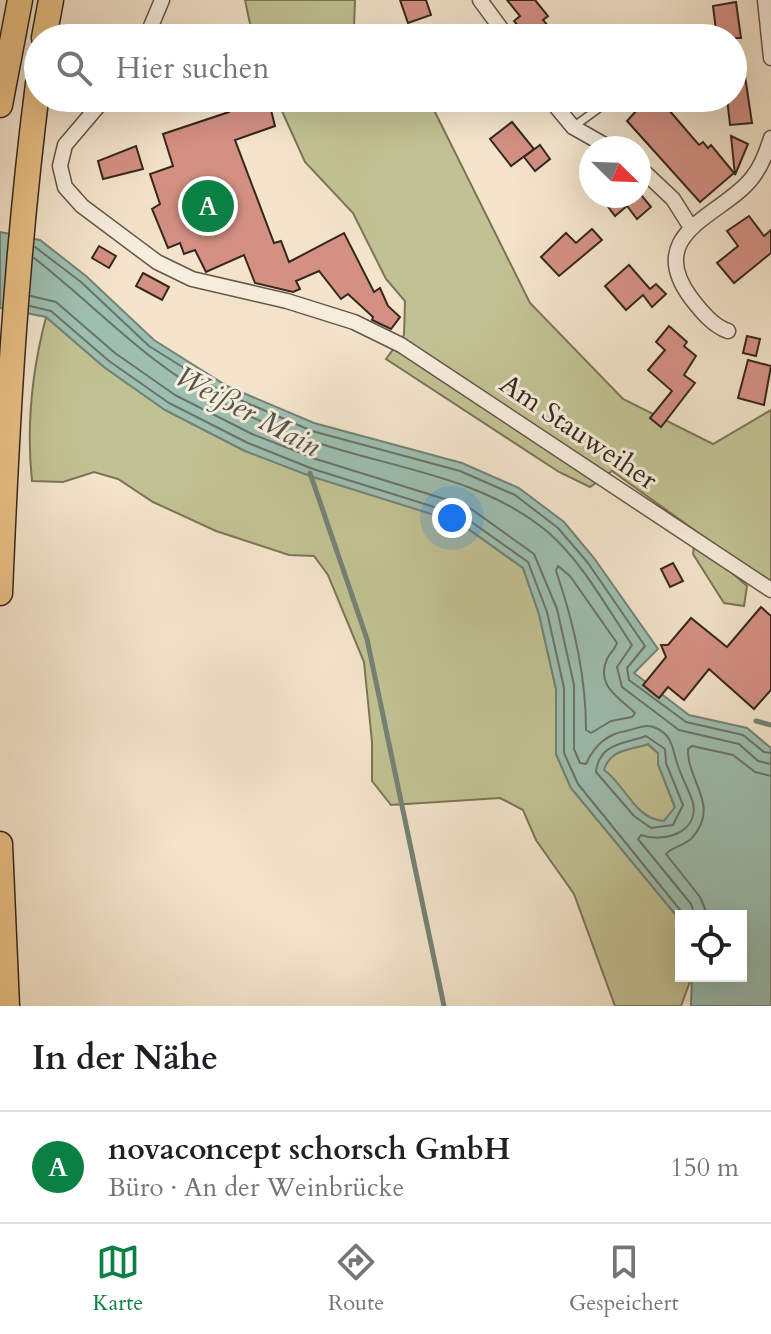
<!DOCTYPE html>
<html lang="de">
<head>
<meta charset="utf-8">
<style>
	:root { --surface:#fff; --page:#f6f6f6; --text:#202124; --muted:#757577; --line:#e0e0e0; --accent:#0b8043 }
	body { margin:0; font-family:Cardo,serif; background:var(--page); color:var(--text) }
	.controls { position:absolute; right:24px; bottom:24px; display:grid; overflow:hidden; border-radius:0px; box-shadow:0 8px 32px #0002 }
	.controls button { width:72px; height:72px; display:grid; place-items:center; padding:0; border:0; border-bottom:2px solid var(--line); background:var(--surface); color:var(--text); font:40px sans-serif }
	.compass { position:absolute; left:579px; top:136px; width:72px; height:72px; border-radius:50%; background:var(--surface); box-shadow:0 8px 32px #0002; rotate:113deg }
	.you { position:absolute; left:452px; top:518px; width:28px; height:28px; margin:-20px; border:6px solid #fff; border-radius:50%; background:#1a73e8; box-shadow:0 0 0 12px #1a73e833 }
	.badge { display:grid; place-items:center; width:52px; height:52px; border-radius:50%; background:var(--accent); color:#fff; font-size:26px; font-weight:700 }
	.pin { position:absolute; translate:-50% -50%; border:4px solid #fff; box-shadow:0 2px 8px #0006 }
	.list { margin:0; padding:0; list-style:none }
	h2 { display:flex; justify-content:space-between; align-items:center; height:104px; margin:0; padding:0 32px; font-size:34px }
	h2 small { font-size:26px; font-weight:400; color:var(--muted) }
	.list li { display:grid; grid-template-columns:52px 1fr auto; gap:24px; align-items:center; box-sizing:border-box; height:112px; padding:0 32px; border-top:2px solid var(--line) }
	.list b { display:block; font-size:30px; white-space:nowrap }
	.list p { margin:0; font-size:26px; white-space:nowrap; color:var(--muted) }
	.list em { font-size:26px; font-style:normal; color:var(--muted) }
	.icon { flex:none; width:44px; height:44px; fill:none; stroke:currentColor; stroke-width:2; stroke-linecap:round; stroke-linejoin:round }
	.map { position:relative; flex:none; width:771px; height:1006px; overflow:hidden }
	.search { position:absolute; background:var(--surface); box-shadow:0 8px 32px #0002; left:24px; right:24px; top:24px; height:88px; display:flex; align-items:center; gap:20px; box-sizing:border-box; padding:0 28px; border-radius:44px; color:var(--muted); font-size:30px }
	.sheet { height:216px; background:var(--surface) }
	nav { display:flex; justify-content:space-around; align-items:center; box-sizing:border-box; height:112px; border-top:2px solid var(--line); background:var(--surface); font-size:22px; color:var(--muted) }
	nav a { display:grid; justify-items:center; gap:4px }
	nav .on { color:var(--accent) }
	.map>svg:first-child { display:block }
	.green { fill:#c1c293; stroke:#7c7458; stroke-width:2 }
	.water { fill:#9dbfb1; stroke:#748276; stroke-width:2; fill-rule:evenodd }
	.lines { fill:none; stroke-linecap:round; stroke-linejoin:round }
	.shore { stroke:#6a7368; stroke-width:2 }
	.stream { stroke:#748276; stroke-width:5 }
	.building { fill:#d49083; stroke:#36271e; stroke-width:2 }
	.service-casing { stroke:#655649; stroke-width:10 }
	.minor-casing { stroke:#655649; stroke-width:17 }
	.trunk-casing { stroke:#36271e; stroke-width:27 }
	.service { stroke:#f7eddd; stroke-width:7 }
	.minor { stroke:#f7eddd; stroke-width:14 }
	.trunk { stroke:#eac286; stroke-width:24 }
	.labels { text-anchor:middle; stroke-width:6; stroke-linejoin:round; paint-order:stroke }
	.street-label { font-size:28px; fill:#36271e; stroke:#f7eddd }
	.water-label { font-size:30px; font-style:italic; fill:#55554a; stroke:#f7eddd }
</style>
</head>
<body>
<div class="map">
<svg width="771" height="1006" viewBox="0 0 771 1006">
	<rect width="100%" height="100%" fill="#f3e4cb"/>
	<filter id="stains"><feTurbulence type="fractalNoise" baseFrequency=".0025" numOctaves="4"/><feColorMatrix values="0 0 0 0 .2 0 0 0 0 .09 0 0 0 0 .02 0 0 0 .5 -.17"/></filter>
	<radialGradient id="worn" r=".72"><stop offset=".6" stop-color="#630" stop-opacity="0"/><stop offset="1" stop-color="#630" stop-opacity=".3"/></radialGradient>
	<g class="green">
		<polygon points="245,0 355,0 354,26 366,38 253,38"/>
		<polygon points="276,98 428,98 530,303 623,399 713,444 771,410 771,585 612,471 590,487 559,472 386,359 404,335 405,301 386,279 353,213 305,162"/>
		<path d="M 46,317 L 104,367 L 165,410 L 245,451 L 460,523 L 523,568 L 539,614 L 556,689 L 556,754 L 571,788 L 676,915 L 681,932 L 681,976 L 692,976 L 681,1006 L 615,1006 L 574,894 L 536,840 L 523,810 L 500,798 L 391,805 L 372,781 L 372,742 L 364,662 L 328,575 L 314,556 L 289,555 L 216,531 L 153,502 L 118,479 L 94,472 L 63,482 L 32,481 C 26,425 32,371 46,317 Z"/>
		<polygon points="694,547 714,557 747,586 744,606 724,603 693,554"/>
		<path d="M 647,744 L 658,753 L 658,764 L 675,808 L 664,821 C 635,820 625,784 603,770 C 611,748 629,751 647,744 Z"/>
	</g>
	<path class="water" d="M 0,232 L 40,240 L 86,276 L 154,340 L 227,386 L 314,423 L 462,463 L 519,488 L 564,522 L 594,558 L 658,649 L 634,673 L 689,715 L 747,728 L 771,748 L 771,1006 L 691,1006 L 692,976 L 741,976 L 741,916 L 681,916 L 681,932 L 676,915 L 571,788 L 556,754 L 556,689 L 539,614 L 523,568 L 460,523 L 310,476 L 245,451 L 165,410 L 104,367 L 46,317 L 0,308 ZM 648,744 L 658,753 L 658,764 L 675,807 L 664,821 C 635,820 625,784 604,770 C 611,748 629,751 648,744 Z"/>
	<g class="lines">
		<g class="shore">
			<polyline points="35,247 81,282 149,346 224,393 312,431 460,471 515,495 558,528 588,563 645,646 627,668 629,680 686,722 743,735 764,752 771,753"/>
			<path d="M 34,258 C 96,306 149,366 220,402 C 248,416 279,430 309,440 C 392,469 480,475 549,533 C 583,563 607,608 632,645 L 617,667 L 622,687 L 679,730 L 739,744 L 758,761 L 771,764"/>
			<path d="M 31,296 L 56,302 L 115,353 L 175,395 L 252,434 L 316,459 L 467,506 L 534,554 L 557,609 L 574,685 L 574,749 L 580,763 L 586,764 C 594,746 606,734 626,731 C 636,729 646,723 656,728 C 673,736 672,748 677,763 C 681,777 689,789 693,803 C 699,833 663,843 641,835 L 638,839 L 691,904 L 695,916"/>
			<polyline points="30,306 51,311 109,361 169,403 248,443 313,469 463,516 528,562 547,612 564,688 564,753 578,784 685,916"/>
			<path d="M 558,566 L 570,576 L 617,643 C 615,649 610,653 607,659 C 595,686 620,698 635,713 L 632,717 L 611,721 L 591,733 L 586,730 C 586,674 574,623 556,571 Z"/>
			<path d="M 646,736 L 665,749 L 666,763 L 683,805 L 673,825 L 651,828 L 634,816 L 596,772 C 599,743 624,744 646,736 Z"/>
			<path d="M 708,916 L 700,897 L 666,854 C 672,847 684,846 692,838 C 721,805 687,782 688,749 L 692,746 L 733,755 L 755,772 L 771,776"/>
		</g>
		<g class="stream">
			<polyline points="310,473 367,639 444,1006"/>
			<polyline points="756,721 771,725"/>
		</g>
	</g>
	<g class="building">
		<polygon points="400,0 426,0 431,15 408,23"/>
		<polygon points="507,0 535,0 548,16 543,20 558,38 535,38 530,31 525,34 514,21 520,16"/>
		<polygon points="736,2 741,38 717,38 713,6"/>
		<polygon points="741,49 752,123 730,125 727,98 733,98 733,50"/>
		<polygon points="225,98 268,98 275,126 235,140 274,243 281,241 289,262 344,233 374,292 380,288 388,306 400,317 391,329 372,320 373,317 348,294 341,299 319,271 296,281 300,289 293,292 255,283 244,255 206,272 195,250 184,254 180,243 168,248 152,209 160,204 150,174 173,166 163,134 229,112"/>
		<polygon points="648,98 657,106 662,102 699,145 703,142 708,148 711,145 734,173 700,202 627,121"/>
		<polygon points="512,122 534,149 511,166 490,139"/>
		<polygon points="731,136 748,144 735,175"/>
		<polygon points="540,145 550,159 535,171 524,157"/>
		<polygon points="136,146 143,169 103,179 98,161"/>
		<polygon points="600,196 642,196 651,207 637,219 627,206 615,216"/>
		<polygon points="749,216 764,236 771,230 771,253 734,283 717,263 738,246 727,231"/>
		<polygon points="592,229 602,240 559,276 541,257 566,233 576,243"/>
		<polygon points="99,246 116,256 109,268 92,258"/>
		<polygon points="629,265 650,289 656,284 666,294 652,307 643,295 626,310 605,286"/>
		<polygon points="143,273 169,287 162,300 136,286"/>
		<polygon points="669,326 687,342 684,346 696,356 684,375 695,383 661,427 650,418 672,391 648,370 665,350 656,342"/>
		<polygon points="747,336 760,339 756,356 743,353"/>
		<polygon points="748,360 771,366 764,405 738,398"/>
		<polygon points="673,563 683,581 670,587 661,569"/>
		<polygon points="761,607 771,616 771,690 754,709 709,669 684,700 668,687 659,698 643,685 666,657 661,645 668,645 691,618 727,647"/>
	</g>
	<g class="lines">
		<g class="service-casing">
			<polyline id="service" points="573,127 613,98"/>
		</g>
		<g class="minor-casing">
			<g id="minor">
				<polyline points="480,0 508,38"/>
				<polyline points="765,0 771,58"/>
				<polyline points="146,38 162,0"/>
				<polyline points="105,98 65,145 60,166 65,187 82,206 157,262 192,279 287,301 354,322 401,345 771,590"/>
				<polyline points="549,98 573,127 610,148"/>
				<polyline points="639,167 673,199 690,226"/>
				<path d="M 728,331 C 713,326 701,311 691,298 C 642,232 724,215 752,178 C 761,167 767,151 771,138"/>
			</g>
		</g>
		<g class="trunk-casing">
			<g id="trunk">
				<polyline points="44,38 51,0"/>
				<polyline points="0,105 20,0"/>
				<path d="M 0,593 C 7,423 16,254 38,84"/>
				<polyline points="0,844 7,1006"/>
			</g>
		</g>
		<use href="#service" class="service"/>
		<use href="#minor" class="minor"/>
		<use href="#trunk" class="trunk"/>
	</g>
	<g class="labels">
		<g class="street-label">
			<text transform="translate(579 431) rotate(34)" y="10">Am Stauweiher</text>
		</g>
		<g class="water-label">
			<text transform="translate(248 411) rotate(28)" y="10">Weißer Main</text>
		</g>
	</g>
	<rect width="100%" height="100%" filter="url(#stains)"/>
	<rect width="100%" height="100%" fill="url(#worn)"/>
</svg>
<div class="controls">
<button><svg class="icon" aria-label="locate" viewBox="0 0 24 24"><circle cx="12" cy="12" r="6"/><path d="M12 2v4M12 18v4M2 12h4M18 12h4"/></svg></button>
</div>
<svg class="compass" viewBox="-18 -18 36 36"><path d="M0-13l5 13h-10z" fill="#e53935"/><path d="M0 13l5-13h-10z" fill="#757577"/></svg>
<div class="you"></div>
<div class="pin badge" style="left:208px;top:206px">A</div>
<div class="search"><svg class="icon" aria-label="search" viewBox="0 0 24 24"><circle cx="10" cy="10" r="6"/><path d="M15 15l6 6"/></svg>Hier suchen</div>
</div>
<section class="sheet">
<h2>In der Nähe<small></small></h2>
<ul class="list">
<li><span class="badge">A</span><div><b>novaconcept schorsch GmbH</b><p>Büro · An der Weinbrücke</p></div><em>150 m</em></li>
</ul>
</section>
<nav>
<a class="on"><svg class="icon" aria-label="map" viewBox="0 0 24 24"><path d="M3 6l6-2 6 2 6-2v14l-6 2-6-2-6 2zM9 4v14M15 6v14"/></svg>Karte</a>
<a><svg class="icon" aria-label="directions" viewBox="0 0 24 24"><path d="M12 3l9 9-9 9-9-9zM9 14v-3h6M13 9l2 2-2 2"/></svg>Route</a>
<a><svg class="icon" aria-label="saved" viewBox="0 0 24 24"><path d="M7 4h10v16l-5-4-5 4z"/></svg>Gespeichert</a>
</nav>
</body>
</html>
